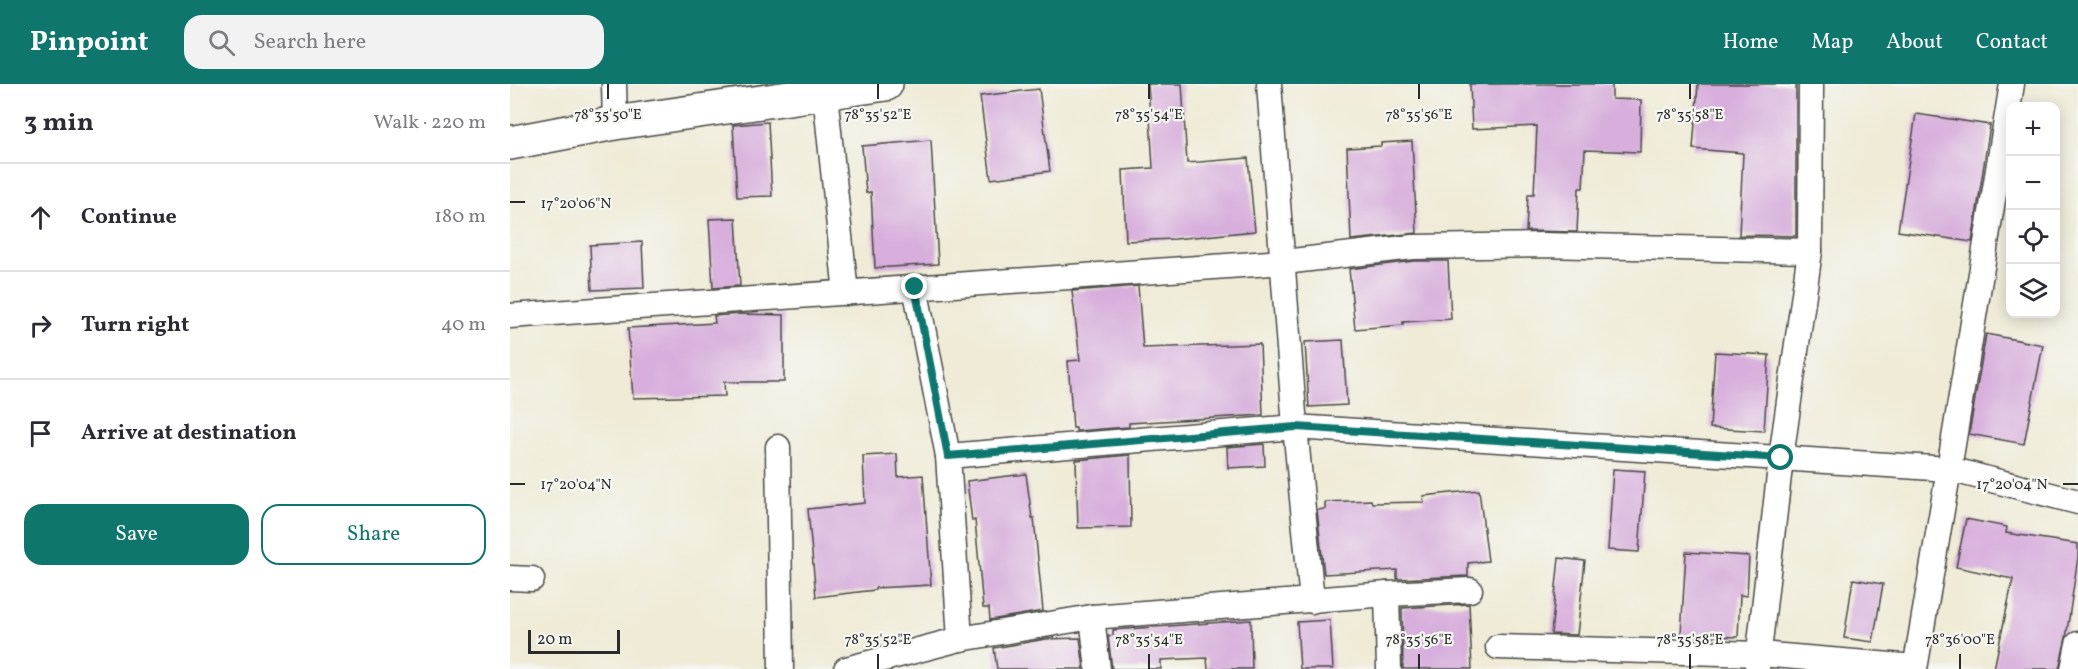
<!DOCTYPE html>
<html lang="en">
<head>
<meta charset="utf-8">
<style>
	:root { --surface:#fff; --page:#f2f2f3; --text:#2b2b33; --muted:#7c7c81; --line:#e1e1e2; --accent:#0f766e }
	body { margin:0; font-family:Vollkorn,serif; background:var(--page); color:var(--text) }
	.controls { position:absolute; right:18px; top:18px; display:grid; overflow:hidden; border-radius:12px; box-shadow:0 3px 15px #0003 }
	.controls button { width:54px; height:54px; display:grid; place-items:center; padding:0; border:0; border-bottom:2px solid var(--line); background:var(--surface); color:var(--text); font:30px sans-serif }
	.scale { position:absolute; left:18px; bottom:15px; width:92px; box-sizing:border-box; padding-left:6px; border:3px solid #2b2b2b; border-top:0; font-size:16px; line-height:21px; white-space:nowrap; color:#2b2b2b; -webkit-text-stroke:4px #f6f6f2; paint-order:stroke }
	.stop { position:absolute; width:18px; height:18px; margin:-14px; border:4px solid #0f766e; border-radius:50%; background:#fff }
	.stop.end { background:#0f766e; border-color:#fff; box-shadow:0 2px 6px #0008 }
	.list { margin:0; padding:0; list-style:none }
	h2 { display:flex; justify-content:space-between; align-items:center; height:78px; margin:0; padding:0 24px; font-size:26px }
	h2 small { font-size:20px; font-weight:400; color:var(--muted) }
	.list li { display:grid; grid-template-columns:39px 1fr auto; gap:18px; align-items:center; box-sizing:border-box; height:108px; padding:0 24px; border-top:2px solid var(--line) }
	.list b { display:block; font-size:22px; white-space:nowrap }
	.list em { font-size:20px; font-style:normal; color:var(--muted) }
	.actions { display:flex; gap:12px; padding:18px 24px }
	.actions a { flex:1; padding:14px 0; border:2px solid var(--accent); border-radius:18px; text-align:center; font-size:21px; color:var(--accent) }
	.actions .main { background:var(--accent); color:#fff }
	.icon { flex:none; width:33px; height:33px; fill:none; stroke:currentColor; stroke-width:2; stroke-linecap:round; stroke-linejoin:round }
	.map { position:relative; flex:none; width:1568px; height:585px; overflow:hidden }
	header { display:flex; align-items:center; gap:36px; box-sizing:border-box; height:84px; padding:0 30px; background:var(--accent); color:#fff }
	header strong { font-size:28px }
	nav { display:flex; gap:33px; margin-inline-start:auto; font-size:21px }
	.search { width:420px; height:54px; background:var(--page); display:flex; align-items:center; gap:15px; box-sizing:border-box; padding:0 21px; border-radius:18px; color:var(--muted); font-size:22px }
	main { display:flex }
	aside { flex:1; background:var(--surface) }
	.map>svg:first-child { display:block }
	.building { fill:#d7aedc }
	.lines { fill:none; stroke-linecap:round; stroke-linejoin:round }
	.street-casing { stroke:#484845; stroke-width:27 }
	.secondary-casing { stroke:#484845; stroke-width:36 }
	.street { stroke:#fff; stroke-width:24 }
	.secondary { stroke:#fff; stroke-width:33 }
	.route { stroke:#0f766e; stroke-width:8 }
	.ticks { fill:none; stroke:#2b2b2b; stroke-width:2 }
	.ticks-label { font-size:15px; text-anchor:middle; fill:#2b2b2b; stroke:#f6f6f2; stroke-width:4.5; stroke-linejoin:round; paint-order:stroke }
</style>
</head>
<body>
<header>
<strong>Pinpoint</strong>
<div class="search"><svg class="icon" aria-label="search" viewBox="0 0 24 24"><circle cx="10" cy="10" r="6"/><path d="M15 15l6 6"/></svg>Search here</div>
<nav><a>Home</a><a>Map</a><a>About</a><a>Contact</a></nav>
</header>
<main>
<aside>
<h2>3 min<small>Walk · 220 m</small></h2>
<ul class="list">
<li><svg class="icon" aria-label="ahead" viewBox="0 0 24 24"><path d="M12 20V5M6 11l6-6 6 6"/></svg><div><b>Continue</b></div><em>180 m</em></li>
<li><svg class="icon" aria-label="right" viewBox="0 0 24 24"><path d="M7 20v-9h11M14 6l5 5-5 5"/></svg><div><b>Turn right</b></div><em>40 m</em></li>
<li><svg class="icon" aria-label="arrive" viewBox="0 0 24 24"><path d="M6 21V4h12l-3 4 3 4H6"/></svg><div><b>Arrive at destination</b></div></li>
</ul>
<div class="actions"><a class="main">Save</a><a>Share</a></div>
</aside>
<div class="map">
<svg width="1568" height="585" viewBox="0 0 1568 585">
	<rect width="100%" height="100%" fill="#f6f6f2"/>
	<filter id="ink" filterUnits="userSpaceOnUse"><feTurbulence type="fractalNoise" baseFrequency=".0167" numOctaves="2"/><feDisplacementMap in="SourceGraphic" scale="12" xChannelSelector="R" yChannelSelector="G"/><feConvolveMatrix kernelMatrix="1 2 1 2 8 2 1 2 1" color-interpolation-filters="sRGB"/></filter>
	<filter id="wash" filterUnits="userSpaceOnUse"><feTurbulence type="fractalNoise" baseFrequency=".008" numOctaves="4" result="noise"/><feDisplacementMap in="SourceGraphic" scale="24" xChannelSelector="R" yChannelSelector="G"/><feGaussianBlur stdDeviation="1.35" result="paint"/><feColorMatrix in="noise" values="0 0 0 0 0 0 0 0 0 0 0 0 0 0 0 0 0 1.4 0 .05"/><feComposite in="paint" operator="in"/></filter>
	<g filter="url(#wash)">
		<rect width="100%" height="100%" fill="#efebd7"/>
		<g id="blocks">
			<g class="building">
				<polygon points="638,0 672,0 677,79 738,74 745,147 665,155 616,157 613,86 643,84"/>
				<polygon points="960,0 1102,0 1102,15 1131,16 1130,68 1075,66 1073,104 1069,104 1067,148 1016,147 1018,110 1024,110 1027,42 962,45"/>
				<polygon points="1188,0 1286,0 1286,152 1229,151 1233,69 1183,65"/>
				<polygon points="529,5 540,87 481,95 470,12"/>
				<polygon points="1406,30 1480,41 1462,158 1388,147"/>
				<polygon points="258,38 262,112 227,113 223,41"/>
				<polygon points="421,56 428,180 365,184 361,108 356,109 352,62"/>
				<polygon points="902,57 907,149 841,156 837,64 871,62 871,59"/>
				<polygon points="226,134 230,202 203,204 199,135"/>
				<polygon points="132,158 134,204 82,206 80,161"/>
				<polygon points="904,177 938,177 941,235 893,238 893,241 845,245 839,185"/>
				<polygon points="628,202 633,264 750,260 753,331 619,339 619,343 566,347 566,344 563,344 558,277 570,276 562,207"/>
				<polygon points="231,230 274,231 274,298 214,298 215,312 123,314 118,244 205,239 204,232"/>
				<polygon points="1476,250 1533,261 1514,360 1459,350"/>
				<polygon points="833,256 837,321 799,323 795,258"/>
				<polygon points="1205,268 1259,271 1254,347 1200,344"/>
				<polygon points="754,360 755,382 718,384 717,363"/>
				<polygon points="387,370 388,393 413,391 421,501 365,504 365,506 306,513 298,425 355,419 353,372"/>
				<polygon points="620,371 621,443 568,444 566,376"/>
				<polygon points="1103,385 1135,387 1129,468 1098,466"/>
				<polygon points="516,390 522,434 524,434 533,527 480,536 479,524 473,524 465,436 462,437 457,397"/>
				<polygon points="969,406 978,477 958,479 958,492 887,495 887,486 814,490 807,426 815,425 815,418 861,416 862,419 914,418 913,412"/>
				<polygon points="1456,435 1497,443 1496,449 1568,460 1568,473 1556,554 1549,585 1484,585 1503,495 1446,483"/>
				<polygon points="1176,468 1239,472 1237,512 1230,511 1228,553 1171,551"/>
				<polygon points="1049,474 1075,477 1067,551 1041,550"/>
				<polygon points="1343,495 1373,500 1363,558 1334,554"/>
				<polygon points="959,520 962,585 893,585 892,524"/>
				<polygon points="741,536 742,585 698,585 697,574 651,576 651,585 602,585 598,552 603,551 603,546"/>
				<polygon points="820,536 823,585 790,585 787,538"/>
				<polygon points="570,554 574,585 487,585 484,564 536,555"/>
			</g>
		</g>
	</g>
	<g filter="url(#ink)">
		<use href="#blocks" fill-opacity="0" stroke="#484845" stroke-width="1.5"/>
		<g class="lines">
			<g class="street-casing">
				<g id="street">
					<polyline points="104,0 105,39"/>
					<polyline points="314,0 336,209"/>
					<polyline points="759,0 785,343 802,517"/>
					<polyline points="405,203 438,372"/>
					<polyline points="0,232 774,178 903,163 1032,161 1300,167"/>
					<polyline points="268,363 271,585"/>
					<polyline points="0,494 22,495"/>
					<polyline points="877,510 879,585"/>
					<polyline points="582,533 588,585"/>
					<polyline points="450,555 438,372 785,343 1439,385 1568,418"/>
					<polyline points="988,563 1250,570 1405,583"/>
					<polyline points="336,585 450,555 582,533 877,510 960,506"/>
					<polyline points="1247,585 1271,374 1300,167 1301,0"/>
					<polyline points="1405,585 1439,385 1502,0"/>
					<polyline points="1563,585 1568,560"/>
				</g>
			</g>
			<g class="secondary-casing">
				<polyline id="secondary" points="0,59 105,39 376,0"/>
			</g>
			<use href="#street" class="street"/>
			<use href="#secondary" class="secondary"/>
		</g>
	</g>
	<g class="lines" filter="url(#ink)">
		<polyline class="route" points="405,203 438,372 786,343 1271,374"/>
	</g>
	<path class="ticks" d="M 98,0 L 98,15M 368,0 L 368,15M 639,0 L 639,15M 909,0 L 909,15M 1180,0 L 1180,15M 0,118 L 15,118M 0,400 L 15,400M 1553,400 L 1568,400M 368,570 L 368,585M 639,570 L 639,585M 909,570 L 909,585M 1180,570 L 1180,585M 1450,570 L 1450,585"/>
	<g class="ticks-label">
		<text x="98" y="35">78°35'50"E</text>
		<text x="368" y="35">78°35'52"E</text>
		<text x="639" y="35">78°35'54"E</text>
		<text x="909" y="35">78°35'56"E</text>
		<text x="1180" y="35">78°35'58"E</text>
		<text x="66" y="124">17°20'06"N</text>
		<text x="66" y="405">17°20'04"N</text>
		<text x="1502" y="405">17°20'04"N</text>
		<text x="368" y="560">78°35'52"E</text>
		<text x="639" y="560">78°35'54"E</text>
		<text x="909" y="560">78°35'56"E</text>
		<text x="1180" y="560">78°35'58"E</text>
		<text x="1450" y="560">78°36'00"E</text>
	</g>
</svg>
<div class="controls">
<button>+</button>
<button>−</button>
<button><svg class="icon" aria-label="locate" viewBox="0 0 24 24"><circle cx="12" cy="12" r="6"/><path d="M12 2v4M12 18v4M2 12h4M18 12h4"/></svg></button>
<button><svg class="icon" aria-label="layers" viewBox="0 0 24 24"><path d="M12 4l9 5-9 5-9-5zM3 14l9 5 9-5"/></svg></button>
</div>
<div class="scale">20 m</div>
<div class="stop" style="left:1271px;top:374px"></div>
<div class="stop end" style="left:405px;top:203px"></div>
</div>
</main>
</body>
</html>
